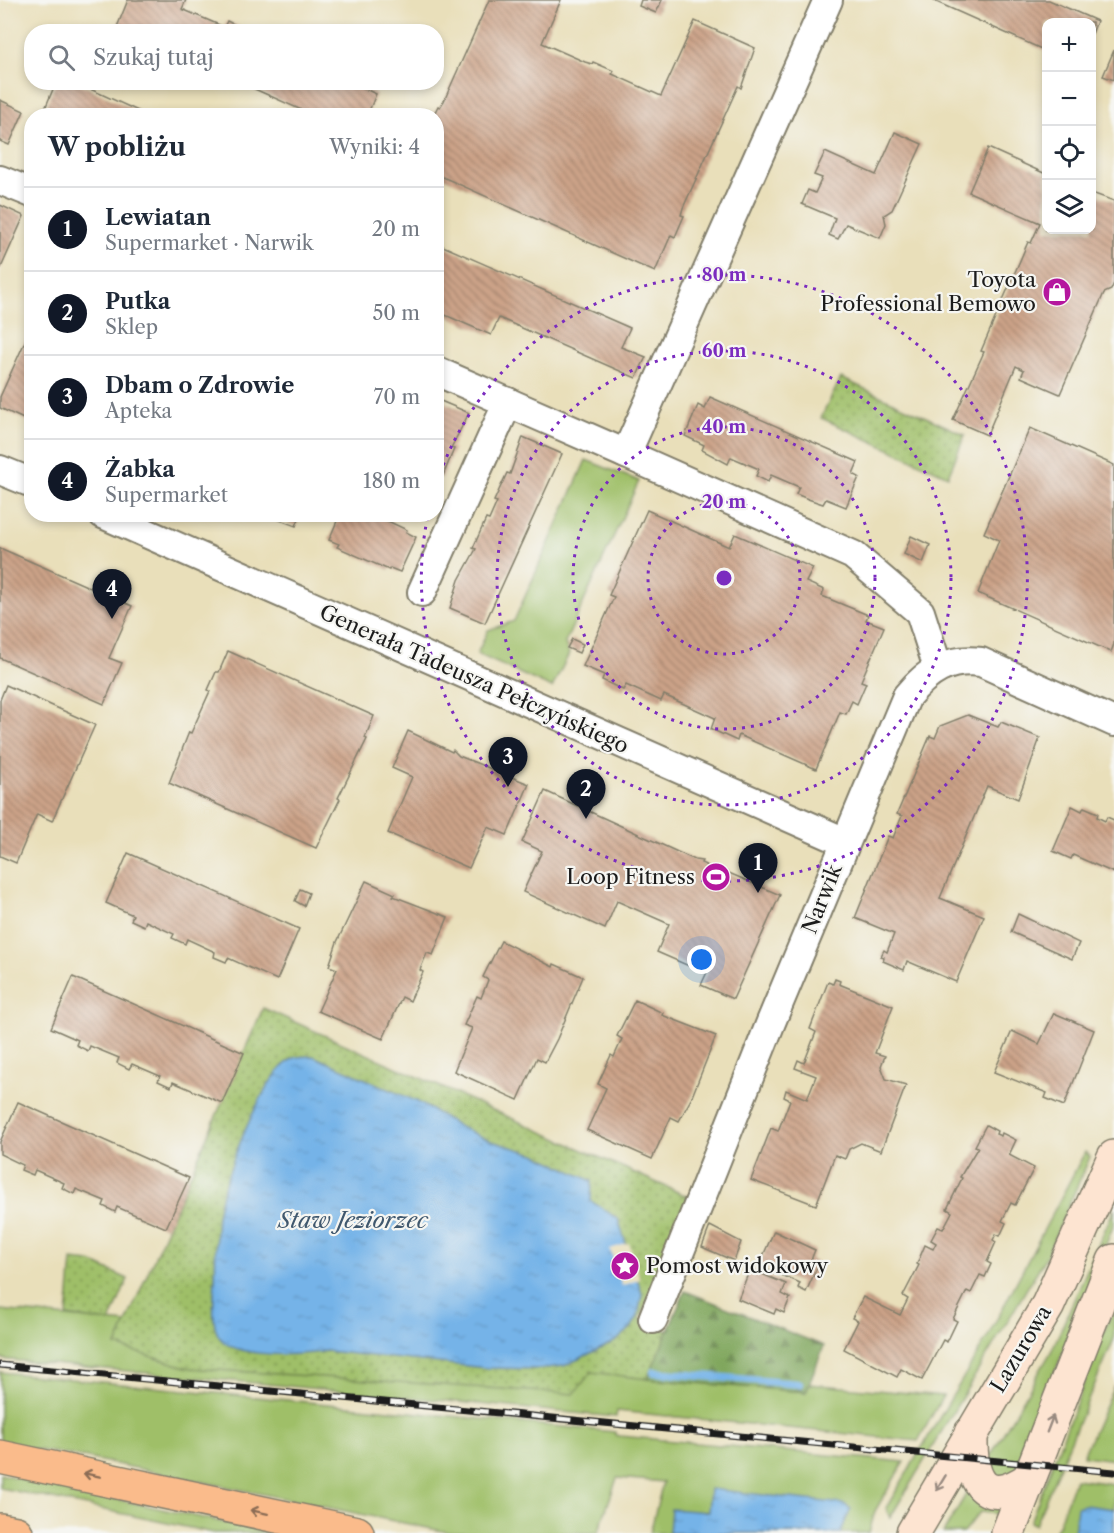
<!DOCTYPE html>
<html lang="pl">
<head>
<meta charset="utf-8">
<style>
	:root { --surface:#fff; --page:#f6f6f7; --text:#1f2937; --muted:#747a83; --line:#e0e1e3; --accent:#111827 }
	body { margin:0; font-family:"Libre Caslon Text",serif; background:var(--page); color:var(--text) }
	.controls { position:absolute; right:18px; top:18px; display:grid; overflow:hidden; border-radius:12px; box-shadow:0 3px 9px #0003 }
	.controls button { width:54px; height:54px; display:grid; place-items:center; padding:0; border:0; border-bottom:2px solid var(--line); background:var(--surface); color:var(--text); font:30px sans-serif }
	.you { position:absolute; left:702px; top:960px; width:21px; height:21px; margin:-15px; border:4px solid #fff; border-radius:50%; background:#1a73e8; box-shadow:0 0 0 9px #1a73e833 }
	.badge { display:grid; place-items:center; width:39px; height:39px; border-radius:50%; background:var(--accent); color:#fff; font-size:20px; font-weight:700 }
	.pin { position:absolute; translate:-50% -50px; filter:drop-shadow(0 2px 3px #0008) }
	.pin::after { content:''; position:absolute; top:32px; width:21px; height:18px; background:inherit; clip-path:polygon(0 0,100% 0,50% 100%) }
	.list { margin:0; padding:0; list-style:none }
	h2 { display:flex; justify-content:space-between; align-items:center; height:78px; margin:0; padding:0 24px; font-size:26px }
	h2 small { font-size:20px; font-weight:400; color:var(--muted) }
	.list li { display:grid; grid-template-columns:39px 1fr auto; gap:18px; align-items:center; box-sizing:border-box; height:84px; padding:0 24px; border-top:2px solid var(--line) }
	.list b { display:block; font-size:22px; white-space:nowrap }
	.list p { margin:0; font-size:20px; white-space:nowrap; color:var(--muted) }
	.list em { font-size:20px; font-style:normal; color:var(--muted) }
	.icon { flex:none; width:33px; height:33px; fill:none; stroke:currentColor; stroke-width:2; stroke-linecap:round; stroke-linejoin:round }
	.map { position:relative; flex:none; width:1114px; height:1533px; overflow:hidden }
	.search { position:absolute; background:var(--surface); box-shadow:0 3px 9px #0003; left:24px; top:24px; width:420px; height:66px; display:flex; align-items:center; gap:15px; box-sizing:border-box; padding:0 21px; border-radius:24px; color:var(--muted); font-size:22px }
	.panel { position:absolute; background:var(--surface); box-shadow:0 3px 9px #0003; left:24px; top:108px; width:420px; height:414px; border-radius:24px }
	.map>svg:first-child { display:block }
	.grass { fill:#9fbf67; stroke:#5e6e42; stroke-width:1.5 }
	.forest { fill:url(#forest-firs); stroke:#4e613c; stroke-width:1.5 }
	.park { fill:url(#park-dots); stroke:#5e6e42; stroke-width:1.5 }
	.water { fill:url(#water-ripples); stroke:#486882; stroke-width:1.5 }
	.pier { fill:#e9dfba }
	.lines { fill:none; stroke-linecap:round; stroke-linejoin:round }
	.stream { stroke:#75b3e8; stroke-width:8 }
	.building { fill:url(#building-back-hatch) }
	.street-casing { stroke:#827e6b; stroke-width:32 }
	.secondary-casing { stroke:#827e6b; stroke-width:36 }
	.highway-casing { stroke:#827e6b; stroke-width:36 }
	.street { stroke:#fff; stroke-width:28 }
	.secondary { stroke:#fde4d1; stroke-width:33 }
	.highway { stroke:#fabb8b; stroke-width:33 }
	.rail-casing { stroke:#1c1c1c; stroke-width:7 }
	.rail { stroke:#f6f6f2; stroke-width:4.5; stroke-dasharray:14; stroke-linecap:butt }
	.oneway { stroke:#988a80 }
	.oneway2 { stroke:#8b6c54 }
	.ring { fill:none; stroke:#7b2cbf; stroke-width:3; stroke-dasharray:3 6 }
	.labels { text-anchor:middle; stroke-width:4.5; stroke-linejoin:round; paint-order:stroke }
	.poi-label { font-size:21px; fill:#1c1c1c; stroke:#f6f6f2; text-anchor:end }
	.street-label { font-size:21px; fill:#1c1c1c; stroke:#f6f6f2 }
	.water-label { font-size:22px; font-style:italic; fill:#40586e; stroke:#f6f6f2 }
	.centre { fill:#7b2cbf; stroke:#f6f6f2; stroke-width:3 }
	.ring-label { font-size:18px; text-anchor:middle; font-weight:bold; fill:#7b2cbf; stroke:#f6f6f2; stroke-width:4.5; stroke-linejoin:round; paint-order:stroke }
</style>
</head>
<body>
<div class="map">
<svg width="1114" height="1533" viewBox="0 0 1114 1533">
	<defs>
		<pattern id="forest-firs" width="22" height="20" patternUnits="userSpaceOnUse" patternTransform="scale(1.5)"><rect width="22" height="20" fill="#7fa65c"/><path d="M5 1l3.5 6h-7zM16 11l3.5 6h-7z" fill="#67864b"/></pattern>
		<pattern id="park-dots" width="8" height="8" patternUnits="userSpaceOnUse" patternTransform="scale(1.5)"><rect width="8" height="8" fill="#9fbf67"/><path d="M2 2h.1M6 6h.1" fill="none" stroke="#819a54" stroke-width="1.8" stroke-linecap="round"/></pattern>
		<pattern id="water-ripples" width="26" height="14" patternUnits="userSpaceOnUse" patternTransform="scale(1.5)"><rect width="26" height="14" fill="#75b3e8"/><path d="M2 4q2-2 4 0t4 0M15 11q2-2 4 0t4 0" fill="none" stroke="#6599c6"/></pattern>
		<pattern id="building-back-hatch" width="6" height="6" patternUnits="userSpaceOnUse" patternTransform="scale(1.5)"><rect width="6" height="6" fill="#cca388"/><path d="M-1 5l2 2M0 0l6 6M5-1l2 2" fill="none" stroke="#a5846e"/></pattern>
	</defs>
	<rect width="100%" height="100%" fill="#f6f6f2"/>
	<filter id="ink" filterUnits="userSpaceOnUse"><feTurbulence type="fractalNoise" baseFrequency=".0167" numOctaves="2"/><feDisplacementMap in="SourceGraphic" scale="12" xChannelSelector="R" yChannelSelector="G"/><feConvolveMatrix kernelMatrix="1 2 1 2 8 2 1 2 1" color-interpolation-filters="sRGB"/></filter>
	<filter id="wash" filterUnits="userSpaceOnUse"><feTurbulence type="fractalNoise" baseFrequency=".008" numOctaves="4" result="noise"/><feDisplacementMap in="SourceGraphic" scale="24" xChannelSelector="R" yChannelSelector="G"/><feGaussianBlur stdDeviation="1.35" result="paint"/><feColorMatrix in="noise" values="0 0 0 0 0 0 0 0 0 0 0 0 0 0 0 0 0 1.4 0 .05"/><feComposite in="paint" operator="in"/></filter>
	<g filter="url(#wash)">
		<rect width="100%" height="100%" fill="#e9dfba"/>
		<g class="grass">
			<polygon points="586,460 639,481 565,643 569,654 552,688 477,654 488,630 514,621"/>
			<polygon points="1085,1152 1090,1157 1047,1255 890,1518 886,1508 988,1336"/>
			<polygon points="1114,1209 1114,1224 1016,1470 1005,1479 989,1472 989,1458 1051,1352"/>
			<polygon points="1114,1306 1114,1339 1035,1525 1030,1522"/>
			<polygon points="0,1310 126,1323 116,1346 591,1372 806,1392 809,1384 943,1396 918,1441 617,1411 616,1417 0,1359"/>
			<polygon points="0,1372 615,1432 615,1435 620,1436 904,1462 875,1511 869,1533 650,1533 663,1482 617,1478 598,1533 452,1533 77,1456 0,1444"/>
			<polygon points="1114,1386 1114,1460 1083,1456"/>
			<polygon points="0,1474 273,1533 214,1533 0,1488"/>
			<polygon points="1075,1479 1114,1484 1114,1533 1055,1533"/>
			<polygon points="968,1491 1002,1506 999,1514 980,1512 963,1533 943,1533"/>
		</g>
		<polygon class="forest" points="685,1291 824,1346 806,1392 647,1379"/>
		<g class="park">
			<polygon points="841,378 965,435 948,476 821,418"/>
			<polygon points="263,1008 689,1197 640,1319 668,1331 647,1379 591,1372 574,1394 189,1368 116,1346"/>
			<polygon points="72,1260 91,1262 128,1279 110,1322 67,1316"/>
		</g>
		<g class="water">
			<path d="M 313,1056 L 418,1102 L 460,1127 L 491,1141 L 535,1154 L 592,1181 L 591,1201 L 618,1219 L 642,1294 L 638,1316 L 631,1328 L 616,1341 L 564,1366 L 537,1369 L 486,1368 L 327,1351 C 304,1355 230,1360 218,1335 C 211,1320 214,1297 215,1281 C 216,1259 215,1237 217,1216 C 222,1182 262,1073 294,1058 C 299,1056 307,1056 313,1056 Z"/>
			<polygon points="710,1489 844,1504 851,1509 840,1533 669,1533 671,1509 708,1512"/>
			<polygon points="1084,1505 1114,1509 1114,1533 1074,1533 1077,1507"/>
		</g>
		<polygon class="pier" points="629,1243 640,1279 622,1286 610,1249"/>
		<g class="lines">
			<polyline class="stream" points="654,1372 799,1384"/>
		</g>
		<g id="blocks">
			<g class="building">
				<polygon points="128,0 186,0 182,9 224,27 227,21 250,32 115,32"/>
				<polygon points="489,0 561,0 542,43 585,62 592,64 593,62 614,71 612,74 661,96 695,21 755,48 741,88 738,86 683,208 681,215 684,216 675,237 671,235 655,272 436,174 436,116 433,116 438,106 440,107 444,101"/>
				<polygon points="641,0 662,0 656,13 639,6"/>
				<polygon points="932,0 1049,0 1097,21 1092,34 1092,22 1046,22 1046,51"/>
				<polygon points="1114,50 1114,80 1103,76"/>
				<polygon points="56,82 75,82 149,116 42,116"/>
				<polygon points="239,82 365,82 363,88 376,94 367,116 315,116"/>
				<polygon points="0,100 24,111 9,145 0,141"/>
				<polygon points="895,132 922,144 892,210 884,215 886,224 880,238 846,224 838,239 829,235 835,218 802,204 808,190 815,193 822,178 814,175 825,152 876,175"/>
				<polygon points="988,148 1046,174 1046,230 1092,230 1092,193 1114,201 1114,283 1111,290 1104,293 1060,394 1021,377 1024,370 1016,366 987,435 953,420 984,352 981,351 1028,242 1031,243 1040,223 969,192"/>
				<polygon points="0,205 24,216 0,270"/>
				<polygon points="436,243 630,328 621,347 646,357 636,378 499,318 491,335 436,311"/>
				<polygon points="32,326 32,423 0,408 0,397"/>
				<polygon points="710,397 858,462 853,474 859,477 846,507 826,499 823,504 808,499 796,494 799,487 771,475 768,482 756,476 759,469 731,457 728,464 702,450 704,445 685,436 698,405 705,409"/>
				<polygon points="436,399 469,413 451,448 454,449 442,478 439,476 437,481"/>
				<polygon points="1030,428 1114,465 1114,644 1111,652 978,593 999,540 984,533"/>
				<polygon points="523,437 562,454 485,623 450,608 459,580 476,549 473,548 486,519 489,520 497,502 494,501 507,473 510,474"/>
				<polygon points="647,510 729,547 735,534 813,568 806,582 824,590 822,596 868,615 866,620 884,627 861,681 866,683 857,704 852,701 846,714 840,712 816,769 739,735 737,741 711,729 715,718 664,695 661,701 626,685 623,690 602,680 604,675 583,666 614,597 609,595"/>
				<polygon points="264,514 301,514 296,526"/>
				<polygon points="340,514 373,514 407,530 406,532 416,537 400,572 390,568 389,570 337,547 339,544 329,540"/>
				<polygon points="911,536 930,545 923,563 904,554"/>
				<polygon points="0,548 132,606 109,658 122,663 104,704 0,658"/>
				<polygon points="572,639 583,644 579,653 567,648"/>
				<polygon points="228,651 374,716 365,738 367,739 338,798 340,799 316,848 169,783 189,732 191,733 210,691 208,690 216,672 219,672"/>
				<polygon points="6,685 95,725 52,821 37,814 16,863 0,856 0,700"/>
				<polygon points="968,715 998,727 1001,722 1040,738 1018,799 987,786 940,898 984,916 956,982 907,961 904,970 883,961 884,957 881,956 884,950 887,952 894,934 855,918 888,836 893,838 902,816 897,814 930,736 935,738 940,726"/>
				<polygon points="408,731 452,752 453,750 459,756 529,784 507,835 488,827 469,868 388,833 412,777 392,768"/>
				<polygon points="545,791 695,860 702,861 701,863 721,872 722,870 780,895 733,999 701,985 709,968 691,960 689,966 657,952 669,924 617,901 605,929 523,892 542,851 522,842"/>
				<polygon points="1072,806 1082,811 1084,807 1098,813 1097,817 1105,821 1107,817 1114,820 1114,873 1073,855 1071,859 1053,851"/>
				<polygon points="128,853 299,929 277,980 228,958 226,962 214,957 215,952 187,939 185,944 172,938 174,934 146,921 144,926 131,920 133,915 106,903"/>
				<polygon points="366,881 395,894 393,896 448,917 433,955 427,953 420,970 423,972 410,1001 402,997 383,1039 318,1011 337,969 329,966 337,942"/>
				<polygon points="300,889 309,893 304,906 295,901"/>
				<polygon points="1018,914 1079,943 1072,959 1011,932"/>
				<polygon points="501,941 553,967 554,964 583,977 557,1039 545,1062 537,1058 518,1100 454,1071 472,1028 464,1025 477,996 481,998 488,980 483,977"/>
				<polygon points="73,977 244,1053 222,1103 173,1082 171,1087 158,1081 160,1076 132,1064 129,1069 117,1063 119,1058 90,1046 88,1051 76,1045 78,1040 51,1028"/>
				<polygon points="835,979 840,981 839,984 893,1006 875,1053 885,1056 881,1066 886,1079 906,1085 881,1151 861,1143 849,1149 845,1159 835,1155 816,1205 751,1180 771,1128 778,1131 790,1100 784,1097 786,1090 807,1099 816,1076 795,1068 798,1060 804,1063 816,1032 810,1029 828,982 833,984"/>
				<polygon points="635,1000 663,1013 662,1015 716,1036 691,1099 679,1121 671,1117 652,1159 587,1130 606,1088 598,1084 611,1055 614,1057 622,1039 617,1036"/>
				<polygon points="1054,1013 1094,1030 1064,1106 1045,1098 1047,1093 994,1072 1012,1031 1039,1044"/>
				<polygon points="18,1102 189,1178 166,1228 117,1207 115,1212 103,1206 105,1201 76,1189 74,1194 62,1188 64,1183 35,1170 33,1175 21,1170 23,1165 0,1154 0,1142"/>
				<polygon points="986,1125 997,1131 996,1134 1001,1136 1002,1133 1016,1140 1009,1155 1034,1168 1015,1205 1011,1203 1002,1221 1006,1223 1000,1236 996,1234 993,1240 996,1242 987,1262 991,1264 985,1277 980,1275 971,1293 967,1291 953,1319 957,1321 947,1342 943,1340 922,1380 901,1369 897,1377 844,1349 858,1321 852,1318 863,1297 900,1315 908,1299 903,1296 919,1265 917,1264 925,1245 933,1249 936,1243 931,1240 938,1227 943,1229 952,1212 947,1209 962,1178 960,1177 978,1147 975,1146"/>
				<polygon points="710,1226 741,1242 734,1261 702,1247"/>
				<polygon points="774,1231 815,1250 811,1260 819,1263 806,1292 798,1288 800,1283 759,1265"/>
				<polygon points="750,1269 786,1284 782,1294 790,1298 784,1313 776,1309 774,1314 738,1299"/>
			</g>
		</g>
	</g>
	<g filter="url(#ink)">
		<use href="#blocks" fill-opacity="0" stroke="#827e6b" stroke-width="1.5"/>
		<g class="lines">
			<g class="street-casing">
				<g id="street">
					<polyline points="828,0 626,454 853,555 920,612 938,668"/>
					<polyline points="0,180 32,193"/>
					<polyline points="436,371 626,454"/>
					<polyline points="0,470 32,483"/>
					<polyline points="103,514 845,842"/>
					<polyline points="422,592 508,402"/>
					<path d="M 653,1319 L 771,1022 L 907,696 C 928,671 948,658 981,662 L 1114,722"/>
				</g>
			</g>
			<g class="secondary-casing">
				<g id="secondary">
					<path d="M 971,1433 C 970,1476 980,1511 1029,1479"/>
					<polyline points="913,1533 1048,1305 1114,1157"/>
					<polyline points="1008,1533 1114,1261"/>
				</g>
			</g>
			<g class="highway-casing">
				<g id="highway">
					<polyline points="0,1457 357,1533"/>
					<polyline points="0,1530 16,1533"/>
				</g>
			</g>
			<use href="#street" class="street"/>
			<use href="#secondary" class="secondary"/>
			<use href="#highway" class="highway"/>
			<g class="rail-casing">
				<polyline id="rail" points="0,1365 1114,1472"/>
			</g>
			<use href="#rail" class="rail"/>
		</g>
		<defs><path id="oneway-shaft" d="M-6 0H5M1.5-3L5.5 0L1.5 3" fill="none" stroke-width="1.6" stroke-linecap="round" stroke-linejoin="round" transform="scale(1.5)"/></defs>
		<g class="oneway">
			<use href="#oneway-shaft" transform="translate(1050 1424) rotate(-69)"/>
			<use href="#oneway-shaft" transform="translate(941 1483) rotate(121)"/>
		</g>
		<g class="oneway2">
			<use href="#oneway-shaft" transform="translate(92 1475) rotate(-168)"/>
			<use href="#oneway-shaft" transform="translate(259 1512) rotate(-168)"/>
		</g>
	</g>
	<g class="ring">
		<circle cx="724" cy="578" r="76"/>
		<circle cx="724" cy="578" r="151"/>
		<circle cx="724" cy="578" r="227"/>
		<path d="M437 482A303 303 0 1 1 428 515"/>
	</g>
	<defs>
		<g id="shop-disc" transform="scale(1.5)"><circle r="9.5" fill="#b5179e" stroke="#f6f6f2"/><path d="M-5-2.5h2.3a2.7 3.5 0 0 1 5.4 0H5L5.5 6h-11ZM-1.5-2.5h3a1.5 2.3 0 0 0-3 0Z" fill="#fff"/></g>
		<g id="stadium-disc" transform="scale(1.5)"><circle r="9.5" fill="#b5179e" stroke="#f6f6f2"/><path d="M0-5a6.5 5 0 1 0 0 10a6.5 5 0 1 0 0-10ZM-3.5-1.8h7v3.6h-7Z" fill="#fff"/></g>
		<g id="sight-disc" transform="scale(1.5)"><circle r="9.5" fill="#b5179e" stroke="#f6f6f2"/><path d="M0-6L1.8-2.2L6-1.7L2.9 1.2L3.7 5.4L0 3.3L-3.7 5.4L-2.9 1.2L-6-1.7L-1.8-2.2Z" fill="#fff"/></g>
	</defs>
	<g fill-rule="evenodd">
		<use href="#shop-disc" x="1057" y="292"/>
		<use href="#stadium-disc" x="716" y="877"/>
		<use href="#sight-disc" x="625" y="1266"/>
	</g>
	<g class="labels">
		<g class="poi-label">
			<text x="1036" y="287">Toyota<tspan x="1036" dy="24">Professional Bemowo</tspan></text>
			<text x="695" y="884">Loop Fitness</text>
			<text x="646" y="1273" text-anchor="start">Pomost widokowy</text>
		</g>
		<g class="street-label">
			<text transform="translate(474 679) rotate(24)" y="7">Generała Tadeusza Pełczyńskiego</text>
			<text transform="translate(822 899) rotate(-68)" y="7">Narwik</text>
			<text transform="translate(1021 1349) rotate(-59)" y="7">Lazurowa</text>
		</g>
		<g class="water-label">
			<text x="353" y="1228">Staw Jeziorzec</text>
		</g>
	</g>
	<circle cx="724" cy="578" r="9" class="centre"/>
	<g class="ring-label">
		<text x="724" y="281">80 m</text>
		<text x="724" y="357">60 m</text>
		<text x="724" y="433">40 m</text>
		<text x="724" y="508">20 m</text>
	</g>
</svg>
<div class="controls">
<button>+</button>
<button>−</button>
<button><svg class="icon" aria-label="locate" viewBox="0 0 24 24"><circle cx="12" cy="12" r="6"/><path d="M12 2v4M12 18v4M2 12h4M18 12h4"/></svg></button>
<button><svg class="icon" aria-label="layers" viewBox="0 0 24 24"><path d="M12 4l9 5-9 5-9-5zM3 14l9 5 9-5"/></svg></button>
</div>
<div class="you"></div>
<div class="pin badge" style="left:758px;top:893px">1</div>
<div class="pin badge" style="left:586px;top:819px">2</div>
<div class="pin badge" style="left:508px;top:787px">3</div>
<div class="pin badge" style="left:112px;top:619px">4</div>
<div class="search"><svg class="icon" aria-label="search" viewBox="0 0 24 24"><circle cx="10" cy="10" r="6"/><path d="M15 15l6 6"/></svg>Szukaj tutaj</div>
<section class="panel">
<h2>W pobliżu<small>Wyniki: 4</small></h2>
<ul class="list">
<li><span class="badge">1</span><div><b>Lewiatan</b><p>Supermarket · Narwik</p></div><em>20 m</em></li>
<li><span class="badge">2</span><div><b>Putka</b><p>Sklep</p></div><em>50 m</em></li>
<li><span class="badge">3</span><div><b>Dbam o Zdrowie</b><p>Apteka</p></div><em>70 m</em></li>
<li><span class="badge">4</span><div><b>Żabka</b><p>Supermarket</p></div><em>180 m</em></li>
</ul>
</section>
</div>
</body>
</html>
